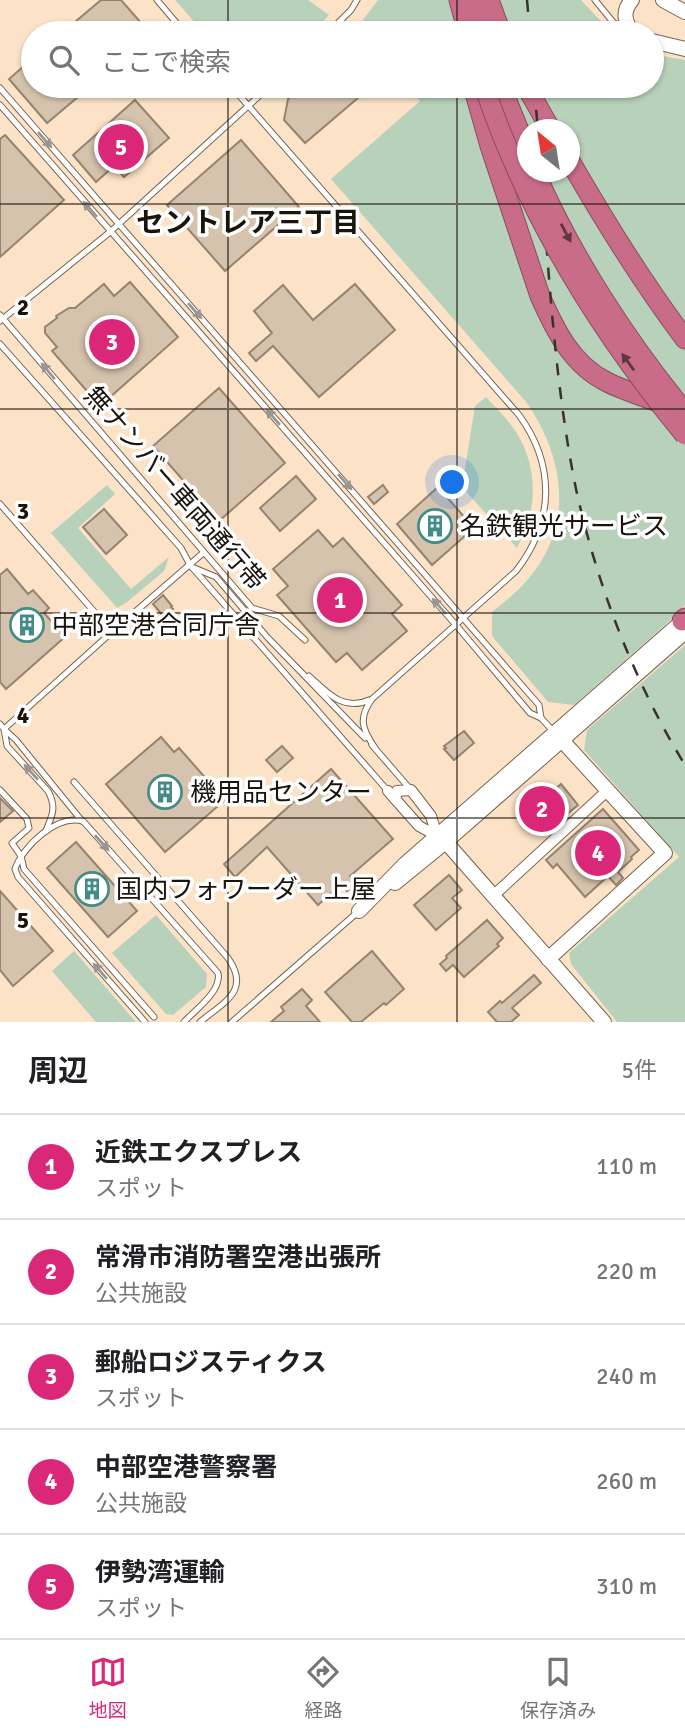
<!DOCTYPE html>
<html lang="ja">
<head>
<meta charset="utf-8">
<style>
	:root { --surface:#fff; --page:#f6f6f6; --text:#202124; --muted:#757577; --line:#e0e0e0; --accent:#db2777 }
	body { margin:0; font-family:Signika,"Noto Sans JP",sans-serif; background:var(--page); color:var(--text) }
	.compass { position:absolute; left:517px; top:119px; width:63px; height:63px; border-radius:50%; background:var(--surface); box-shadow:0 2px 5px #0004; rotate:330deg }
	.you { position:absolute; left:453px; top:483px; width:24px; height:24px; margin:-18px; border:5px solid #fff; border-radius:50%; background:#1a73e8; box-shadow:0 0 0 10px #1a73e833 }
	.badge { display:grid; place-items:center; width:46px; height:46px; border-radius:50%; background:var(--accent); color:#fff; font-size:23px; font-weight:700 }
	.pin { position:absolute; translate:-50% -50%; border:4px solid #fff; box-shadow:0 2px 7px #0006 }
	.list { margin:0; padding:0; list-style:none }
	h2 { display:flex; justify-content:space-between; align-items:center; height:91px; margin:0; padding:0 28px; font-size:30px }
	h2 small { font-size:23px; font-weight:400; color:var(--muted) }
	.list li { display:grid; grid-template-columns:46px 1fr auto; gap:21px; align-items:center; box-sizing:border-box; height:105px; padding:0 28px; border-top:2px solid var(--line) }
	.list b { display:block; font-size:26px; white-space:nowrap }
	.list p { margin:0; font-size:23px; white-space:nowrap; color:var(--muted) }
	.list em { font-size:23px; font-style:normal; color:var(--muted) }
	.icon { flex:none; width:38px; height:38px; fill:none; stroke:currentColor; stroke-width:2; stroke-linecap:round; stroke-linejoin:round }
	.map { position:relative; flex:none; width:685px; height:1022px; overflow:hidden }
	.search { position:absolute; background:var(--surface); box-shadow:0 2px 5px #0004; left:21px; right:21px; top:21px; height:77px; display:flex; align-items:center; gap:18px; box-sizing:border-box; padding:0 24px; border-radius:38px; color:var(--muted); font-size:26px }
	.sheet { height:616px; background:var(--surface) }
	nav { display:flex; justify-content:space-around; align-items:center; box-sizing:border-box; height:98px; border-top:2px solid var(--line); background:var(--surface); font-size:19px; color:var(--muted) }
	nav a { display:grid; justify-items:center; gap:4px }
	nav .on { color:var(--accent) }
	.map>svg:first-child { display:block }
	.built { fill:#fce3c8; fill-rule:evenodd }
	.green { fill:#b8d1ba; fill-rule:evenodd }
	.building { fill:#d6c3ae; stroke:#958370; stroke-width:2 }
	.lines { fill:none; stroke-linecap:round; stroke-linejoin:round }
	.service-casing { stroke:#756451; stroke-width:7 }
	.minor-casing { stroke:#756451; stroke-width:12 }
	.tertiary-casing { stroke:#756451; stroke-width:16 }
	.motorway-casing { stroke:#8b4d5e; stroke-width:21 }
	.service { stroke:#fff; stroke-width:5 }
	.minor { stroke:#fff; stroke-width:10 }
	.tertiary { stroke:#fff; stroke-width:14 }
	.motorway { stroke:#c86c89; stroke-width:19 }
	.rail { stroke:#3a322a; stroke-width:2.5; stroke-dasharray:12 12; stroke-linecap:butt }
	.motorway-bridge-casing { stroke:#8b4d5e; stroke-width:21; stroke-linecap:butt }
	.motorway-bridge { stroke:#c86c89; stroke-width:19 }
	.oneway { fill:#989592 }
	.oneway2 { fill:#60373f }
	.grid { fill:none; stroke:#1b140d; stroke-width:2; stroke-opacity:0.55 }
	.labels { text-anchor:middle; stroke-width:7; stroke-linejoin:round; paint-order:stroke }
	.street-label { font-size:26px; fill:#1b140d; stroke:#fff }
	.poi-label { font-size:26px; fill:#1b140d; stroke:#fff; text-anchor:start }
	.neighbourhood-label { font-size:28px; font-weight:bold; fill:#1b140d; stroke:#fff }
	.grid-label { font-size:23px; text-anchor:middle; font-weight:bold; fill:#1b140d; stroke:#fff; stroke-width:7; stroke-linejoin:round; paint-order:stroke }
</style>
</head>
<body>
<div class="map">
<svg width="685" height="1022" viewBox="0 0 685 1022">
	<rect width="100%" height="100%" fill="#ffefde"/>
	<path class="built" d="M 0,0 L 685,0 L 685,1022 L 0,1022 ZM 33,33 L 652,33 L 652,86 L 33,86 ZM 528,130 L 570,130 L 570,172 L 528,172 Z"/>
	<g class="green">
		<polygon points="175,0 308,0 329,15 312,33 204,33"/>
		<polygon points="378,0 581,0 612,33 362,33 357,28"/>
		<path d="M 652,54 L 685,60 L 685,323 L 659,314 L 685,349 L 685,605 L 664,626 L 574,705 L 548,702 L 492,636 L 492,612 C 502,604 512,596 521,587 C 575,532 567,462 527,403 L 331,179 L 420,101 L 407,86 L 652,86 ZM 528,130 L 570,130 L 570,172 L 528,172 Z"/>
		<path d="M 486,397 C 494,406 504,415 511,425 C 531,450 538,488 529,518 C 527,529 521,539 517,548 L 462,487 L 475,406 Z"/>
		<polygon points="107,485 115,494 78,528 131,589 169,557 164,571 127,602 117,608 51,533"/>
		<polygon points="685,645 685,1022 617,1022 571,964 569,953 679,857 584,750 587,730"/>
		<polygon points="156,915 207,974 206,987 173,1015 166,1014 112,953"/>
		<polygon points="74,951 136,1022 96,1022 52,971"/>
	</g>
	<g class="building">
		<polygon points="101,0 121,0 150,33 62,33"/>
		<polygon points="33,58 33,86 91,86 47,123 9,79"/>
		<polygon points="303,86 372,86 305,143 284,120 288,99"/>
		<polygon points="135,100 169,138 124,177 114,166 96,182 73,155"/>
		<polygon points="5,135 64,200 0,257 0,139"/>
		<polygon points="241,140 299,207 225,271 167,205"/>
		<polygon points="130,282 178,337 100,406 52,351 57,347 45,333 45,327 57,318 56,316 69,308 75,308 104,284 114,296"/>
		<polygon points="355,284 395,330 319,397 273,346 256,361 249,353 272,333 254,311 283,285 313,320"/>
		<polygon points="219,388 285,463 219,521 153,446"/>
		<polygon points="296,476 316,499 280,531 260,508"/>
		<polygon points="383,485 388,492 374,504 368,497"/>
		<polygon points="438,487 474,528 432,565 397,524"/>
		<polygon points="104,509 127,535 106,554 83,527"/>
		<polygon points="318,530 333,547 343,538 402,605 392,614 407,631 362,670 347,653 336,662 277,595 288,586 273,569"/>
		<polygon points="7,569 28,594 33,590 49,608 44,613 65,637 6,689 0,682 0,575"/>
		<polygon points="163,595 172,606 171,607 173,609 164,617 153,604"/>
		<polygon points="464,731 474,743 454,760 444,749 446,748 444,746"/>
		<polygon points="161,737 174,752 179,748 225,800 165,852 106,784"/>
		<polygon points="282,746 293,758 277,772 266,760"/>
		<polygon points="331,769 393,839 350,876 356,883 347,891 341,884 318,905 267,847 235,877 224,864"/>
		<polygon points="561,784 578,805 562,818 545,798"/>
		<polygon points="0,798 13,811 0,822"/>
		<polygon points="603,809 639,850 631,857 632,859 618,872 623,878 616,885 608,876 585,897 557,864 553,868 546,860"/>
		<polygon points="76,842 137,911 108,937 47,868"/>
		<polygon points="449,875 462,890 452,898 461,908 436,930 414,905"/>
		<polygon points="0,891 53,951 13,986 0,970"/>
		<polygon points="487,920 503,938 497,944 499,946 464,977 453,965 446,971 440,964 447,958 446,956"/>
		<polygon points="372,951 404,989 386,1005 384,1003 361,1022 352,1022 325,992"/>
		<polygon points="534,975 541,983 512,1008 519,1015 511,1022 497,1022 488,1012 500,1001 502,1003"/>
		<polygon points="302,989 312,1000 306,1006 320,1022 271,1022 284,1011 281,1007"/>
	</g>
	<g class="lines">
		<g class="service-casing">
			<g id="service">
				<polyline points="157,0 185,33"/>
				<polyline points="595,0 613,22 627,32"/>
				<polyline points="328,33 351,10 357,0"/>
				<path d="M 231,86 L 519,415 C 556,466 554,522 516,571 L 372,699 C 358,718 362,729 375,748"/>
				<polyline points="0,88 539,705 541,718"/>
				<polyline points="0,105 456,625 530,713 541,718 553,731"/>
				<polyline points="0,315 252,608 279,616 305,640"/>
				<polyline points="0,321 110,232 270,86"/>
				<polyline points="0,344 181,548 190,565 388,791"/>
				<polyline points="0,504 112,632 4,729 0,724"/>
				<polyline points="192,567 216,577 268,638 365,738"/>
				<polyline points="112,632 203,553"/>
				<path d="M 309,676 C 327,692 343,712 369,700"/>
				<polyline points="372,745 411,790"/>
				<path d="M 74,782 L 228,958 C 251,991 224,1002 200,1022"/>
				<polyline points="0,790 27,819 29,828 12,843 21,856 24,869 154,1017"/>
				<path d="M 46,831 C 52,815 57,808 48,791 L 7,746 L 4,729 L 16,740 L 82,821"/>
				<path d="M 145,1022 L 18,877 L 15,869 C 23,846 57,814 83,821 L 218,973 C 222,991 195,1010 184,1022"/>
				<polyline points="232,1022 359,911"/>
			</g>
		</g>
		<g class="minor-casing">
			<g id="minor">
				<polyline points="388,791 419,826 437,836"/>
				<polyline points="395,799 397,791 411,790 431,816 437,836"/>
				<polyline points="493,896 608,790"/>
			</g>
		</g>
		<g class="tertiary-casing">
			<g id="tertiary">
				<path d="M 632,0 C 622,11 624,24 635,33"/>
				<polyline points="663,0 685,12"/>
				<polyline points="652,41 685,49"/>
				<polyline points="438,837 445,841 604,1022"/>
				<polyline points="395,883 449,839 685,632"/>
				<polyline points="359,911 405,864 685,619"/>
				<polyline points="548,959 665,853 557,735"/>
			</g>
		</g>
		<g class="motorway-casing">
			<g id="motorway">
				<polyline points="459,0 468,33"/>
				<polyline points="475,0 484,33"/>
				<polyline points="489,0 501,33"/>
				<path d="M 473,86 L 490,146 L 540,296 C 555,330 572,365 607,382 C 625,391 645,397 664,404"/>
				<polyline points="501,86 528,153"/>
				<polyline points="526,86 551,130"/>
				<path d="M 570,161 C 605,222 643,283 685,339"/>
				<polyline points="682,621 685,618"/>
			</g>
		</g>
		<use href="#service" class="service"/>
		<use href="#minor" class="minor"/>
		<use href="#tertiary" class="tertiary"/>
		<use href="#motorway" class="motorway"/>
		<g class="rail">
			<polyline points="527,0 530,33"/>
			<polyline points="534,86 538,130"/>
			<path d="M 541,172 C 549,276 555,386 576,489 C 597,585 634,682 685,765"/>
		</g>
		<g class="motorway-bridge-casing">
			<g id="motorway-bridge">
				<path d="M 484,86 C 527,214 599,331 685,435"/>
				<path d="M 535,172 C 571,255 627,342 685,412"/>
			</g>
		</g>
		<use href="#motorway-bridge" class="motorway-bridge"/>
	</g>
	<defs><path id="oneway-solid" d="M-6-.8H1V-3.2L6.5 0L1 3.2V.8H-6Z" transform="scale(1.75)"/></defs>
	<g class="oneway">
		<use href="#oneway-solid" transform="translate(45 140) rotate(49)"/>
		<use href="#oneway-solid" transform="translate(90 209) rotate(-131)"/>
		<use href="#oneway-solid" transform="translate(195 311) rotate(49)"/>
		<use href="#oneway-solid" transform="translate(48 371) rotate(-130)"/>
		<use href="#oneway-solid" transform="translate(273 417) rotate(-131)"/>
		<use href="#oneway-solid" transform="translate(345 482) rotate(49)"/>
		<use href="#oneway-solid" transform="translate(439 606) rotate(-131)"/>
		<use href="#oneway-solid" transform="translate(31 772) rotate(-132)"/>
		<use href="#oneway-solid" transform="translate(102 843) rotate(48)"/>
		<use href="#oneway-solid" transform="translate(100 971) rotate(-131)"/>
	</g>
	<g class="oneway2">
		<use href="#oneway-solid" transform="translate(566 233) rotate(62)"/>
		<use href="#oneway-solid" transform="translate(628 362) rotate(-126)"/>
	</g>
	<path class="grid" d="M 228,0 L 228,33M 457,0 L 457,33M 228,86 L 228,1022M 457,86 L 457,1022M 0,204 L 685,204M 0,409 L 685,409M 0,613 L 685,613M 0,818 L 685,818"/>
	<defs>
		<g id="building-ring" transform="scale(1.75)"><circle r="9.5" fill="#fff" stroke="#438b86" stroke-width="1.5"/><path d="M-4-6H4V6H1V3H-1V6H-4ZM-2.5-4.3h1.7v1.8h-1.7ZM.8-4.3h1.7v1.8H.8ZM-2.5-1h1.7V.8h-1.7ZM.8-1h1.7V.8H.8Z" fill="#438b86"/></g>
	</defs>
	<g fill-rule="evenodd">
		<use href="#building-ring" x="435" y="526"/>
		<use href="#building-ring" x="27" y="625"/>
		<use href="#building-ring" x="165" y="792"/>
		<use href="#building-ring" x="92" y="889"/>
	</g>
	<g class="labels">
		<g class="street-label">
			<text transform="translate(175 488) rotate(49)" y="9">無ナンバー車両通行帯</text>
		</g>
		<g class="poi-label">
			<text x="460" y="535">名鉄観光サービス</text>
			<text x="52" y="634">中部空港合同庁舎</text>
			<text x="190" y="801">機用品センター</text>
			<text x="116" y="898">国内フォワーダー上屋</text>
		</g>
		<g class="neighbourhood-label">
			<text x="248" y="232">セントレア三丁目</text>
		</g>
	</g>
	<g class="grid-label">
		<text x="23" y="315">2</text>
		<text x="23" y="519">3</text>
		<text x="23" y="723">4</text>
		<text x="23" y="928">5</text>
	</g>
</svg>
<svg class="compass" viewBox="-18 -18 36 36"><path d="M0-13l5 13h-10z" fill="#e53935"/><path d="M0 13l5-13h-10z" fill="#757577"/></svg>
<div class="you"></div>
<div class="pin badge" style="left:340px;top:600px">1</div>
<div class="pin badge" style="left:542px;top:809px">2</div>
<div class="pin badge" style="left:112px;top:342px">3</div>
<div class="pin badge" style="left:598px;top:853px">4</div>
<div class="pin badge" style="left:121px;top:147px">5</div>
<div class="search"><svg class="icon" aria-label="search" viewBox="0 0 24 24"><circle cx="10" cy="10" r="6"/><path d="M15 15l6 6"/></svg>ここで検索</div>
</div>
<section class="sheet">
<h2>周辺<small>5件</small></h2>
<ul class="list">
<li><span class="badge">1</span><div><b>近鉄エクスプレス</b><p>スポット</p></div><em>110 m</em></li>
<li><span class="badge">2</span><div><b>常滑市消防署空港出張所</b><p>公共施設</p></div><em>220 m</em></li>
<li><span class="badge">3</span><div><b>郵船ロジスティクス</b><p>スポット</p></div><em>240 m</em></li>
<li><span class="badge">4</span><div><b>中部空港警察署</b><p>公共施設</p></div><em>260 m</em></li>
<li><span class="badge">5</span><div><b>伊勢湾運輸</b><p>スポット</p></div><em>310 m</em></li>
</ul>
</section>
<nav>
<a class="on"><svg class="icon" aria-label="map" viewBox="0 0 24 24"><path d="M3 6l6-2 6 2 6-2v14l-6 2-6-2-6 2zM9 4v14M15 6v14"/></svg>地図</a>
<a><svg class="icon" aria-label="directions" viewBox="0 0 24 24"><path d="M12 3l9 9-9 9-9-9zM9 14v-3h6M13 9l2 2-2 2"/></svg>経路</a>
<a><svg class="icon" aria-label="saved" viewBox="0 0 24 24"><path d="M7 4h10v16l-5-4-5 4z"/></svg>保存済み</a>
</nav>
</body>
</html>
